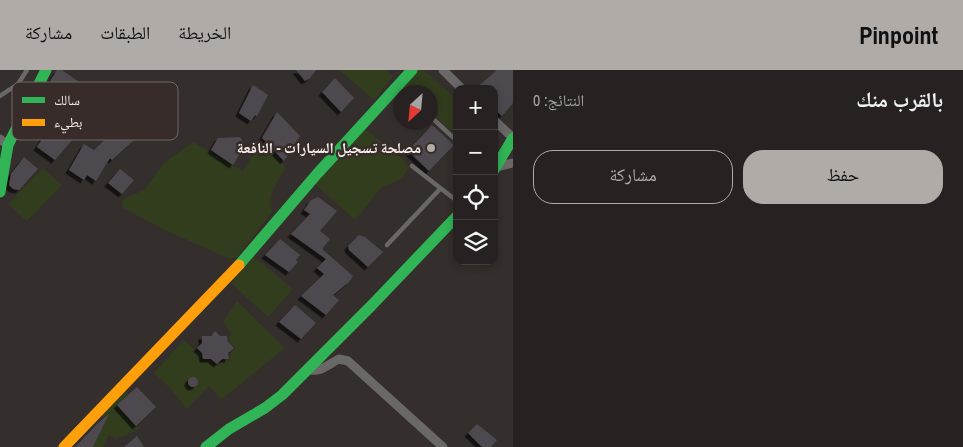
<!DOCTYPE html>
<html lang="ar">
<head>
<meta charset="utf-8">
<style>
	:root { --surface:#272221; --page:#2f2a2a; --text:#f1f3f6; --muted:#a4a4a5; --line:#433f3f; --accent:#b1aba8 }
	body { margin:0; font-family:"Archivo Narrow","Noto Naskh Arabic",sans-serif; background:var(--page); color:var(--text); direction:rtl }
	.controls { position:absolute; right:15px; top:15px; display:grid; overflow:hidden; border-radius:10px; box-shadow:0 2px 8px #0003 }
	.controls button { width:45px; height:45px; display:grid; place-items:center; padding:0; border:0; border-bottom:1px solid var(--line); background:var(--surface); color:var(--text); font:25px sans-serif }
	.compass { position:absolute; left:393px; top:15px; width:45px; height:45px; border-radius:50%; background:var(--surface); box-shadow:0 2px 8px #0003; rotate:206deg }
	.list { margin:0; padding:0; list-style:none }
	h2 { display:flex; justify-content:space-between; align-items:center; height:65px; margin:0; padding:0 20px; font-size:21px }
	h2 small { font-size:16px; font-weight:400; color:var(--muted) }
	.actions { display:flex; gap:10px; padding:15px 20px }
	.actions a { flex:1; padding:11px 0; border:1px solid var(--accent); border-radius:20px; text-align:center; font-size:18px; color:var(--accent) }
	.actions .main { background:var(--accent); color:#111 }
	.icon { flex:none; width:28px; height:28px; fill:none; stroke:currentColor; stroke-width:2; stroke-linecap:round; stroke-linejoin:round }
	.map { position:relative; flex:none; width:513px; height:377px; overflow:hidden; direction:ltr }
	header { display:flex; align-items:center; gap:30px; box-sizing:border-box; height:70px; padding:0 25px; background:var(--accent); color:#111 }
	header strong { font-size:24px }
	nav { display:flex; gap:28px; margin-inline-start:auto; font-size:18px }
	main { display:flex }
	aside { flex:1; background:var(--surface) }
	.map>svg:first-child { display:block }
	.green { fill:#323d1e }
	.building { fill:#4d4a50; filter:url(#shadow) }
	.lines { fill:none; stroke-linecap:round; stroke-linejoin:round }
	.lane { stroke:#6a6867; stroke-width:4.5 }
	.street { stroke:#6a6867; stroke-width:9 }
	.fast { stroke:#30b455; stroke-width:11 }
	.slow { stroke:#ff9f0a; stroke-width:11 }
	.poi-dot { fill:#b1aba8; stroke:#372c29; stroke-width:2 }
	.labels { text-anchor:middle; stroke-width:5; stroke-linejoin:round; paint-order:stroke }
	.poi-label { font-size:15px; font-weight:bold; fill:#f5eeeb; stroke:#372c29; text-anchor:end }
	.key { fill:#372c29; stroke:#706663; stroke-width:1 }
	.key-label { font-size:14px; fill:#f5eeeb }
</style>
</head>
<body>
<header>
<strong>Pinpoint</strong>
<nav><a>الخريطة</a><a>الطبقات</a><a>مشاركة</a></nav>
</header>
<main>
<aside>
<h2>بالقرب منك<small>النتائج: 0</small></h2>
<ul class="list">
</ul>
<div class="actions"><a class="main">حفظ</a><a>مشاركة</a></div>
</aside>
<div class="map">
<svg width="513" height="377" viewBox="0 0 513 377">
	<defs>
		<filter id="shadow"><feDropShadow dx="-3.5" dy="3.5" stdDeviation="0" flood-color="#0009"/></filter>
	</defs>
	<rect width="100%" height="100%" fill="#342e2c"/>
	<g class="green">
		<polygon points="339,0 386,0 393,6 374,30"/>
		<polygon points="417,0 424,0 457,30 457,65 431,43 430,22 406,22 399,17"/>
		<polygon points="364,58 405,91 408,98 403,108 381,118 355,150 314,113"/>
		<path d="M 193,72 L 243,101 L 261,72 L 286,98 C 277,113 267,124 272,142 L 237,187 L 230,189 L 167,161 L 123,138 L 122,130 L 145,119 L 164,93 Z"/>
		<polygon points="43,98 62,115 27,151 8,134"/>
		<polygon points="254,187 293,219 268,247 231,213"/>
		<polygon points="237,231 285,278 222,329 209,316 187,339 171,319 154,303 184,270 199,284 202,291 210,291 217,296 223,291 231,290 230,284 236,278 229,272 231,263 223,252"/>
		<polygon points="126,321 129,324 117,336 139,358 136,361 116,369 109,365 103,377 93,377 109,344 104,348 101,345"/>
	</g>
	<g class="building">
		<polygon points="57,0 62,0 82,14 73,27 50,11"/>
		<polygon points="296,0 316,0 310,8 305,11"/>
		<polygon points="497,0 513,0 513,33 502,46 494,39 494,19 475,19"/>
		<polygon points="335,8 354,28 341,42 322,22"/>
		<polygon points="253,15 268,25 257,46 255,45 251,51 239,43"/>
		<polygon points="277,42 300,66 284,91 262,68"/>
		<polygon points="69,52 73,69 55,90 37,77 52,54"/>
		<polygon points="122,53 134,70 112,90 110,88 96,111 87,105 84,110 69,100 84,74 94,80"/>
		<polygon points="432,55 454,75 429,101 408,81"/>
		<polygon points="240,67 245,75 233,95 211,80 218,68"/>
		<polygon points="24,87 38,99 19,120 13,119 9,115 11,104"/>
		<polygon points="120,99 134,110 122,124 108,113"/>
		<polygon points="318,127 337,141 320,161 330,169 322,179 353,206 349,212 333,225 339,230 326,245 301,226 324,204 317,198 326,189 291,164 310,144 304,140 311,130"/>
		<polygon points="359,165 365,167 383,182 368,197 349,180 348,176"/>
		<polygon points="280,169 300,185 296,190 298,192 289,202 265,185"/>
		<polygon points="295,235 316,253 301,269 279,252"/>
		<polygon points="215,261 220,266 227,266 228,272 234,278 228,283 229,289 222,289 217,294 211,289 203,289 202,283 197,278 202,273 202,266 211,266"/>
		<circle cx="193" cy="312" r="5"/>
		<polygon points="137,317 156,337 136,356 117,335"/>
		<polygon points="109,344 93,377 75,377 97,354"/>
		<polygon points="477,354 497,370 491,377 482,377 468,363"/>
		<polygon points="137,366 144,377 124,377"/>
	</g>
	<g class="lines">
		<g class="lane">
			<polyline points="0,26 18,14 27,0"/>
			<polyline points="430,46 457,71"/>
			<polyline points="412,96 457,131"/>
			<polyline points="387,175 440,119"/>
		</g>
		<g class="street">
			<polyline points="443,0 462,19"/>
			<polyline points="494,50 513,68"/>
			<polyline points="0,69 8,75"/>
			<polyline points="496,97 513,93"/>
			<path d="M 308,299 C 320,304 328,294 339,289 L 348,291 L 443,377"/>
		</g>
		<g class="fast">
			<polyline points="494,100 513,68"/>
			<polyline points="0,122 8,75 46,0"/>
			<polyline points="239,195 317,104 412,0"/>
			<polyline points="206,377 229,359 265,338 282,325 372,235 457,146"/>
		</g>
		<polyline class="slow" points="64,377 239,195"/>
	</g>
	<circle class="poi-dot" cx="431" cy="78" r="5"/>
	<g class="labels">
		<g class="poi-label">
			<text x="421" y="83">مصلحة تسجيل السيارات - النافعة</text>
		</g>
	</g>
	<rect x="12" y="12" width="166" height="58" rx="8" class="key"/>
	<rect x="22" y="27" width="23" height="6" fill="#30b455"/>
	<rect x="22" y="49" width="23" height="7" fill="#ff9f0a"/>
	<g class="key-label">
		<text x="54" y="35">سالك</text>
		<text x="54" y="57">بطيء</text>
	</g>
</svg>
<div class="controls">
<button>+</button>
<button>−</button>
<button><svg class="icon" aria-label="locate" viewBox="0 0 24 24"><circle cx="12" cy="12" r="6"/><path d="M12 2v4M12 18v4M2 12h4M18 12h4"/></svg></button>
<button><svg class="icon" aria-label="layers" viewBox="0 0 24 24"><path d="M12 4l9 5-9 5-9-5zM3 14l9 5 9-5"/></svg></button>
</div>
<svg class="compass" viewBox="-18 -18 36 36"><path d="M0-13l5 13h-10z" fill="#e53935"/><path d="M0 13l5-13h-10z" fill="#a4a4a5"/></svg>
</div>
</main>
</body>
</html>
